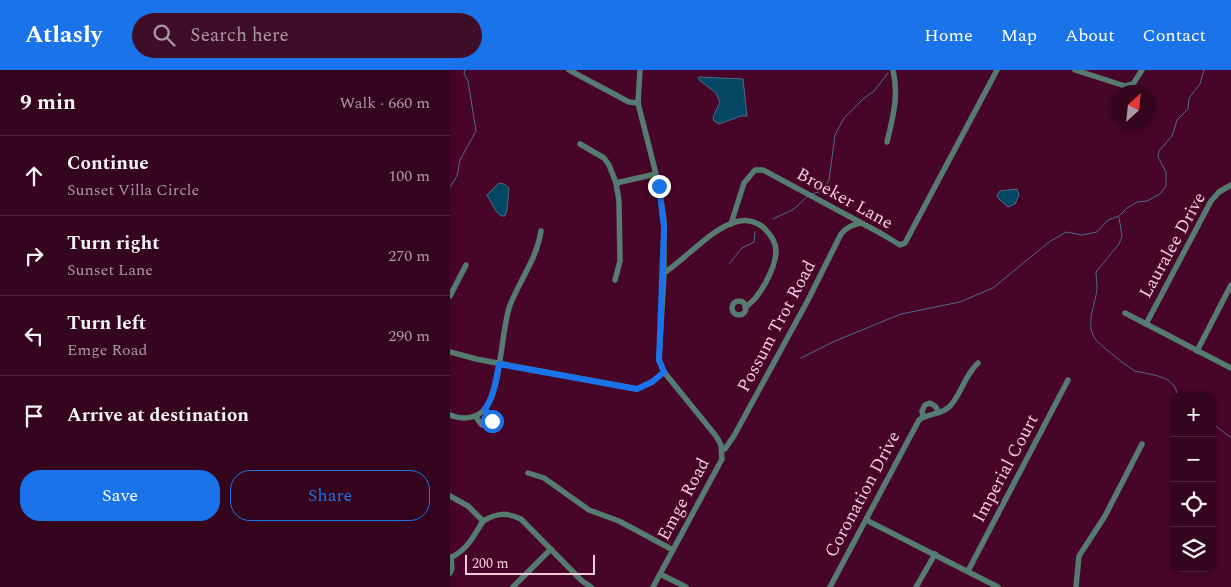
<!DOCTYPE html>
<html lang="en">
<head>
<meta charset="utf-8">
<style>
	:root { --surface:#35041d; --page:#3d0e26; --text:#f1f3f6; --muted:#aa98a4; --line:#4f253b; --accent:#1a73e8 }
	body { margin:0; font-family:Spectral,serif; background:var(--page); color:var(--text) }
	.controls { position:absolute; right:15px; bottom:15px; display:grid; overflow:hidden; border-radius:10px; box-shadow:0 1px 4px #0004 }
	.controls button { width:45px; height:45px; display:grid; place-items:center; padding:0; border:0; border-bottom:1px solid var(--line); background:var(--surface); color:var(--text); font:25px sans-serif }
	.compass { position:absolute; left:661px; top:15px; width:45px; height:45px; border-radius:50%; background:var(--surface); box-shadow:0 1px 4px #0004; rotate:27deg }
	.scale { position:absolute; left:15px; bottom:12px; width:130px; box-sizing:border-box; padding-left:5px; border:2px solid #f3cad8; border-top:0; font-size:14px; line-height:18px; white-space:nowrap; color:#f3cad8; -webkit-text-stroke:4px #470527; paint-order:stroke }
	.stop { position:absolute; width:15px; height:15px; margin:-11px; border:4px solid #1a73e8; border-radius:50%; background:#fff }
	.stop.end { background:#1a73e8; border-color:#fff; box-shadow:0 1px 5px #0008 }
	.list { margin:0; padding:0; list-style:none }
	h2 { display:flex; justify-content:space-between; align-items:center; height:65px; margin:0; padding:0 20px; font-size:21px }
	h2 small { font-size:16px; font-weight:400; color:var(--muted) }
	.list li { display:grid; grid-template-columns:32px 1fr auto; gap:15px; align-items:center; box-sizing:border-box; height:80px; padding:0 20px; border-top:1px solid var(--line) }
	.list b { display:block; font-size:19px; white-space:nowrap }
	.list p { margin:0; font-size:16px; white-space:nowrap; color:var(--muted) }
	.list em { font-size:16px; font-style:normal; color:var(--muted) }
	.actions { display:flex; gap:10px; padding:15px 20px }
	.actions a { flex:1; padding:11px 0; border:1px solid var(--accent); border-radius:20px; text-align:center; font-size:18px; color:var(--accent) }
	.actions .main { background:var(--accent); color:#fff }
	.icon { flex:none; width:28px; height:28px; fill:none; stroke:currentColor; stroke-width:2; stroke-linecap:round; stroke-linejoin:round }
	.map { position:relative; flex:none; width:781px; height:517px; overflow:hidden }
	header { display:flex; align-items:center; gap:30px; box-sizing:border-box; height:70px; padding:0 25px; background:var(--accent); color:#fff }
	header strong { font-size:24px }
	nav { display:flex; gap:28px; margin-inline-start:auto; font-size:18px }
	.search { width:350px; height:45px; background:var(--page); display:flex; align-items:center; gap:12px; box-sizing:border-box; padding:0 18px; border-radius:28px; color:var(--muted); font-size:19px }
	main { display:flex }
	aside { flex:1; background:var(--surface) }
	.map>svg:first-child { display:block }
	.water { fill:#034765; stroke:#4b6e88 }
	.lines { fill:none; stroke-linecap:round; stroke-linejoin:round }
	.stream { stroke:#4b6e88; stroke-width:1 }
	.minor { stroke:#567c72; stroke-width:5.5 }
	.route { stroke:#1a73e8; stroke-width:6 }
	.labels { text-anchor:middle; stroke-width:5; stroke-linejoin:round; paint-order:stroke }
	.street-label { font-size:18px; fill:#f3cad8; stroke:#470527 }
</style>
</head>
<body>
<header>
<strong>Atlasly</strong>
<div class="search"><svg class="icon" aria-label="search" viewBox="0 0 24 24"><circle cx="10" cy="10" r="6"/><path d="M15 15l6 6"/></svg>Search here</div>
<nav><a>Home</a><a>Map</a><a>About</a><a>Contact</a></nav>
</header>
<main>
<aside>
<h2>9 min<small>Walk · 660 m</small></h2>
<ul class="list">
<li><svg class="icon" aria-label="ahead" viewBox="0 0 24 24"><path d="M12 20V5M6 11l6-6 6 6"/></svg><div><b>Continue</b><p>Sunset Villa Circle</p></div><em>100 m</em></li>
<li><svg class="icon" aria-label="right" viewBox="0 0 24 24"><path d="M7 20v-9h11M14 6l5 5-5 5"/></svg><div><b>Turn right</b><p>Sunset Lane</p></div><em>270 m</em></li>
<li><svg class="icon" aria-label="left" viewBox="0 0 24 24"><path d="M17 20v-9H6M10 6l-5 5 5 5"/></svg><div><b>Turn left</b><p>Emge Road</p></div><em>290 m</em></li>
<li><svg class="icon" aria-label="arrive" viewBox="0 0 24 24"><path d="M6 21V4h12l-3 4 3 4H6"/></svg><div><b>Arrive at destination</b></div></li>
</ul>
<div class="actions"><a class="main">Save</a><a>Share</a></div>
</aside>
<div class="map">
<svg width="781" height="517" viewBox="0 0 781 517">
	<rect width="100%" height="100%" fill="#470527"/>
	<g class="water">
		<polygon points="249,7 293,9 297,46 291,46 269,54 264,51 263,47 270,32 266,23 248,9"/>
		<polygon points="49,113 54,114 59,118 57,140 55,146 51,146 46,141 37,125"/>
		<polygon points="567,119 569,125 565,134 558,137 549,129 547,125 550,121"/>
	</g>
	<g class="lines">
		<g class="stream">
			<polyline points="0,117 7,106 10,90 26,61 18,11 14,4 15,0"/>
			<polyline points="362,124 372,121 379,110 385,65 394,48 413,29 424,21 438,3"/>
			<path d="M 669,147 L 672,166 L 669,174 L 646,202 C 646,207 647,213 647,218 C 646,234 634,255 646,270 C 649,274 681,300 685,301 C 700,305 727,305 727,326"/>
			<polyline points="323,149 344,139 357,127"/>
			<polyline points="279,194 292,178 304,172 305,162"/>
			<polyline points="351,288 385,271 451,244 510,232 543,218 599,172 616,162 632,165 647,162 658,150 669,146 677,138 687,132 697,131 710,124 716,116 716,102 708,87 709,81 722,66 727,50 738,39 739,28 750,14 754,0"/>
			<polyline points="762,353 781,368"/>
		</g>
		<g class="minor">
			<polyline points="119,0 179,32 188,33"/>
			<polyline points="190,0 188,33 209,116 214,151 214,203 209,290 214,302 266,366 271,375 272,389 203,517"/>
			<polyline points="625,0 675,16 683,14 692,0"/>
			<path d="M 437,72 C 443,47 449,26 443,0"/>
			<polyline points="130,74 154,88 159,95 166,113 169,131 170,191 165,210"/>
			<polyline points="166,113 206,104"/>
			<polyline points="281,154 294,113 305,100 313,100 432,164 450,175 455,173 547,0"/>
			<path d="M 214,203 C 237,188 262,157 289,151 C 299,149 307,152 314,158 C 320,164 326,172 326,181 C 326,197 309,230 295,237"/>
			<polyline points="0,226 16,195"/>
			<circle cx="289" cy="238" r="7"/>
			<polyline points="675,243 781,298"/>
			<polyline points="696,254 761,131 769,122 781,115"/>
			<polyline points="747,281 781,215"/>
			<polyline points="0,282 26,289 187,319 202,312 214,302"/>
			<path d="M 0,345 C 12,350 26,349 35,339 C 51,321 51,260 60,235 C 70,210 87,188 91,161"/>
			<polyline points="25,346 32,355 40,355 42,351 35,339"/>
			<polyline points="473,346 472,341 475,335 480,333 485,336 489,342"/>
			<path d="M 272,380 L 275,379 L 285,364 L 358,230 L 391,164 C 397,157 402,155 411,153"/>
			<polyline points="78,403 94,408 139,440 169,451 223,480"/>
			<path d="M 0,426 L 18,436 L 33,451 C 47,443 57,442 71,449 L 132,511 L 141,517"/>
			<polyline points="416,450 548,517"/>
			<path d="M 0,488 C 17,480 24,466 33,451"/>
			<polyline points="518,501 618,310"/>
			<polyline points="0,503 2,498 1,487"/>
			<polyline points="210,504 236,517"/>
			<polyline points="63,517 101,479"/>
			<path d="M 380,517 L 469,350 C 478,343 491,345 499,337 C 511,326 513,307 528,293"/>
			<polyline points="466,517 485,484"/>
			<polyline points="626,517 629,486 655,446 692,374"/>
		</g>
	</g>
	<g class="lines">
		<path class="route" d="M 42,351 L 35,339 C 44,326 46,310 49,294 L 187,319 L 202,312 L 214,302 L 209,290 L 214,158 L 209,116"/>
	</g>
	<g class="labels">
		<g class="street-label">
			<text transform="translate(395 128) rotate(29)" y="6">Broeker Lane</text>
			<text transform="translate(722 175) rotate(-61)" y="6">Lauralee Drive</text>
			<text transform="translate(326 256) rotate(-62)" y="6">Possum Trot Road</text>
			<text transform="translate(555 398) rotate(-62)" y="6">Imperial Court</text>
			<text transform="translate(412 424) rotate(-62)" y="6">Coronation Drive</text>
			<text transform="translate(233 429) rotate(-62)" y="6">Emge Road</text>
		</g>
	</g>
</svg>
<div class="controls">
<button>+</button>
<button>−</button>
<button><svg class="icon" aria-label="locate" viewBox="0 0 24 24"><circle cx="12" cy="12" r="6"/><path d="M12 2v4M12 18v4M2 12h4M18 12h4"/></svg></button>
<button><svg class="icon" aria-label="layers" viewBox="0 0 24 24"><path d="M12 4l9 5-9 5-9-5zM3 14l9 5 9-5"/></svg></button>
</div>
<svg class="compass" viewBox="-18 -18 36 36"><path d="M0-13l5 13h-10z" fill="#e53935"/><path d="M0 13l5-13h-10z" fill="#aa98a4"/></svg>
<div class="scale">200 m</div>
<div class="stop" style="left:42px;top:351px"></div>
<div class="stop end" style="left:209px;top:116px"></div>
</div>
</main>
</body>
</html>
